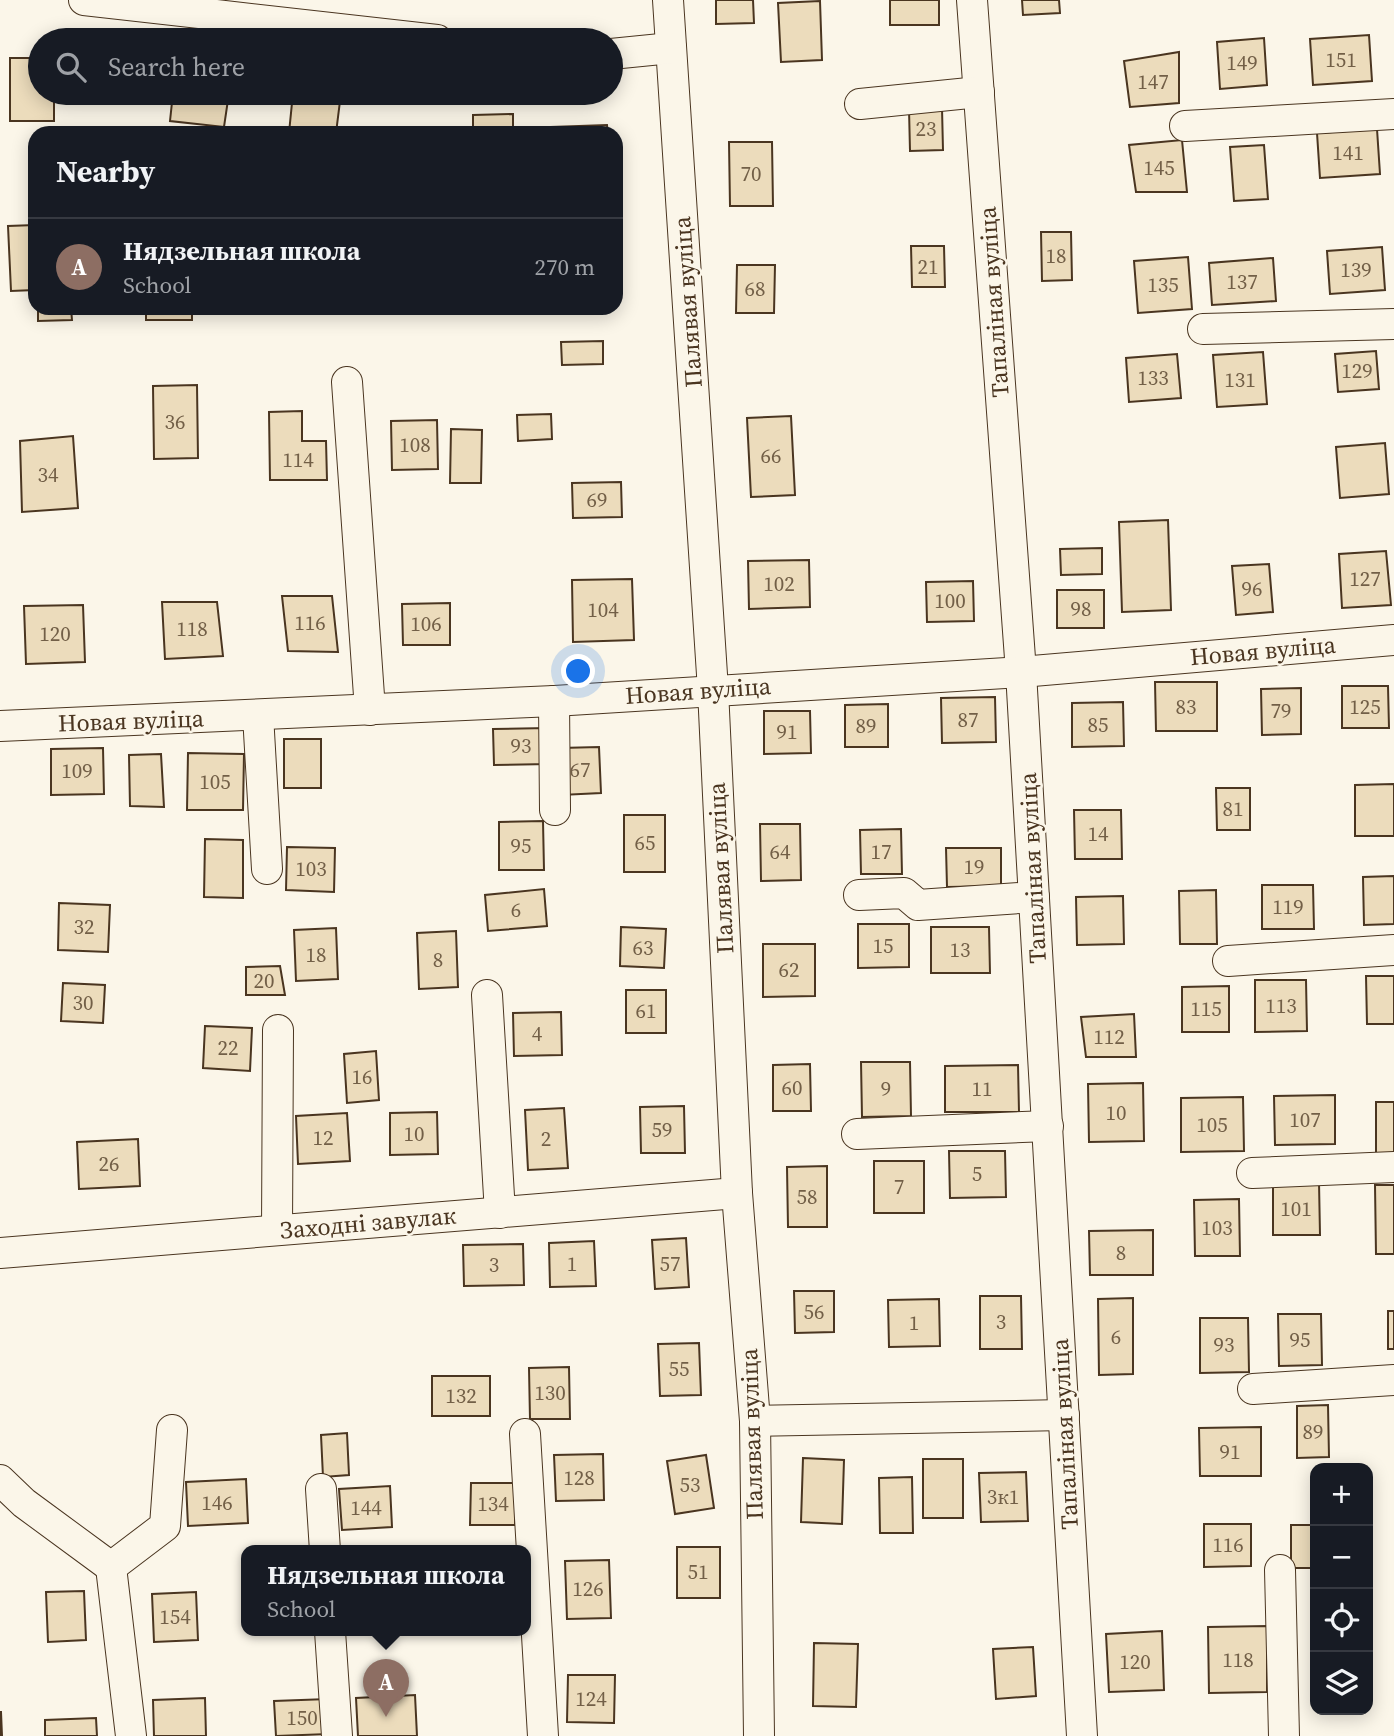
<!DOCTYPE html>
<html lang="en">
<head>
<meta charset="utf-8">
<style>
	:root { --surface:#171b24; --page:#20242c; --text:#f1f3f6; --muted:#9ea1a6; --line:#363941; --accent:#c62828 }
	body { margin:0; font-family:"Source Serif 4",serif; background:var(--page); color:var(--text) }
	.controls { position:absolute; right:21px; bottom:21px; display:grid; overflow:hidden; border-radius:14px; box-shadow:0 4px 18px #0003 }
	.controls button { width:63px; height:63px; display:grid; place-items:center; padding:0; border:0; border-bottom:2px solid var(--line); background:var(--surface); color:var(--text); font:35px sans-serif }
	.you { position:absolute; left:579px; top:672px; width:24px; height:24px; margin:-18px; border:5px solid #fff; border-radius:50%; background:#1a73e8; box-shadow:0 0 0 10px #1a73e833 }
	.badge { display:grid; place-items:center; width:46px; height:46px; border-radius:50%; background:var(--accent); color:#fff; font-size:23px; font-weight:700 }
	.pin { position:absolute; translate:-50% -58px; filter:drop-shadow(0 2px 4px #0008) }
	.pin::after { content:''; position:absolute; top:37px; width:24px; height:21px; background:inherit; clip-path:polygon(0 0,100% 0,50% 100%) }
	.popup { position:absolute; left:241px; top:1545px; width:290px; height:91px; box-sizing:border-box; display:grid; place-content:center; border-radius:14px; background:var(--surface); filter:drop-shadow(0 2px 5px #0005); font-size:23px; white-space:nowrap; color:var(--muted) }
	.popup b { font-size:26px; color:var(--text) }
	.popup::after { content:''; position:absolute; left:50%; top:100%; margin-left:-14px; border:14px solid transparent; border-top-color:var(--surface) }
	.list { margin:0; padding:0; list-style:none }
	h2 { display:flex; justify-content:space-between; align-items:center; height:91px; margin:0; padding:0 28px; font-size:30px }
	h2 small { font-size:23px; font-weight:400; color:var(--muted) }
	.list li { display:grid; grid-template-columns:46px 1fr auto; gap:21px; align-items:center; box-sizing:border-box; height:98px; padding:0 28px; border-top:2px solid var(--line) }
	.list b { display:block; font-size:26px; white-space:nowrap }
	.list p { margin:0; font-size:23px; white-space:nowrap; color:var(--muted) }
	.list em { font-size:23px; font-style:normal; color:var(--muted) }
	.icon { flex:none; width:38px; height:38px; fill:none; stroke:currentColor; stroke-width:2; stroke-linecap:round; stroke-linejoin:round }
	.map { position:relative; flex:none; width:1394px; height:1736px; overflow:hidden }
	.search { position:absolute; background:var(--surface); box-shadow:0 4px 18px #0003; left:28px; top:28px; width:595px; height:77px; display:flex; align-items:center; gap:18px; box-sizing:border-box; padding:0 24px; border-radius:38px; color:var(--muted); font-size:26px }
	.panel { position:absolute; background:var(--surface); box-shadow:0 4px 18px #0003; left:28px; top:126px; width:595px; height:189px; border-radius:21px }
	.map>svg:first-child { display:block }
	.building { fill:#ecdcbc; stroke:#4a3520; stroke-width:2 }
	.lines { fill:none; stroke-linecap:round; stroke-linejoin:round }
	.minor-casing { stroke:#4a3520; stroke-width:32 }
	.minor { stroke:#fbf6e9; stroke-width:30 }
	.labels { text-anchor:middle; stroke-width:5; stroke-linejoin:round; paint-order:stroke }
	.number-label { font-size:21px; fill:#725f47 }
	.street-label { font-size:24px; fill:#4a3520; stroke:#fbf6e9 }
</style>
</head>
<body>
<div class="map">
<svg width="1394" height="1736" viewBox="0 0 1394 1736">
	<rect width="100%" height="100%" fill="#fbf6e9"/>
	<g class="building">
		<polygon points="716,0 753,0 754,23 716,24"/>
		<rect x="890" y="0" width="49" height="25"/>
		<polygon points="1022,0 1059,0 1060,13 1023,15"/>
		<polygon points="820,1 822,60 781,62 778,3"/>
		<polygon points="1369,35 1372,81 1313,85 1310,39"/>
		<polygon points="1264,38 1267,85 1220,89 1217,42"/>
		<polygon points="1179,52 1179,103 1130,107 1124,61"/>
		<polygon points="10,58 40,58 40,93 54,93 54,121 10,121"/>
		<polygon points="173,93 229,93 224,127 170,121"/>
		<polygon points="293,93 341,93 336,133 289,133"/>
		<polygon points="942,108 943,150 910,151 909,109"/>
		<polygon points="513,114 513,133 473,133 473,115"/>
		<polygon points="607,125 608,133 551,133 551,127"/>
		<polygon points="1377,129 1380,174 1320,178 1317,133"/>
		<polygon points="1182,140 1187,192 1136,192 1129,145"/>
		<polygon points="729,142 772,142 773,206 730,206"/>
		<polygon points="1264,145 1268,199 1234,201 1230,147"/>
		<polygon points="35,225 35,290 11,291 8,226"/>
		<polygon points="1041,232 1071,232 1072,280 1042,281"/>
		<polygon points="911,246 944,246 945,287 912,287"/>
		<polygon points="1382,247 1385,290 1330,294 1327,251"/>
		<polygon points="1188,257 1192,309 1138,313 1134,261"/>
		<polygon points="1273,258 1276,301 1212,305 1209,263"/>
		<polygon points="737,265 775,265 774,313 736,313"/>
		<polygon points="38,308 71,308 72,320 38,321"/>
		<rect x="146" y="308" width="46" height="12"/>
		<polygon points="603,341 603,364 562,365 561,342"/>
		<polygon points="1376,351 1379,389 1338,392 1335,354"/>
		<polygon points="1263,352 1267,404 1217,407 1213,355"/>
		<polygon points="1177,354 1181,398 1129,402 1126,358"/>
		<polygon points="197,385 198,458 154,459 153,386"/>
		<polygon points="302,411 302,441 326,441 327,480 270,480 269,412"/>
		<polygon points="551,414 552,439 518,441 517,415"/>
		<polygon points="791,416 795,495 751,497 747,418"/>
		<polygon points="437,420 438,469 392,470 391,421"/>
		<polygon points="451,429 482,430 481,483 450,483"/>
		<polygon points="73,436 78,508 22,512 20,441"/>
		<polygon points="1385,443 1389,494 1340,498 1336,447"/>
		<polygon points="621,482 622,517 573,518 572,483"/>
		<polygon points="1168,520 1171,610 1122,612 1119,522"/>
		<polygon points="1102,548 1102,574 1061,575 1060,549"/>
		<polygon points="1386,551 1391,605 1342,608 1339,554"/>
		<polygon points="809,560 810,607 749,609 748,561"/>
		<polygon points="1269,564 1273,612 1236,615 1232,566"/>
		<polygon points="632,579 634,640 573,642 572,580"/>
		<polygon points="973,581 974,621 927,622 926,582"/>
		<rect x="1057" y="590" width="47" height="38"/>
		<polygon points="282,596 332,596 338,652 288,651"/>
		<polygon points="162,602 217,602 223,656 165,659"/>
		<polygon points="450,603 450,645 403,645 402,604"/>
		<polygon points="83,605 85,662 26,664 24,606"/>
		<polygon points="1155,682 1217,682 1217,731 1156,731"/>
		<polygon points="1342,686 1388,686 1389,728 1342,728"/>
		<polygon points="1301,688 1301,734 1262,735 1261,689"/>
		<polygon points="995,697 996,742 942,743 941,698"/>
		<polygon points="1123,702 1124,746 1072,747 1072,703"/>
		<polygon points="888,704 888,747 845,747 845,705"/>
		<polygon points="764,711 810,711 811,753 764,754"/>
		<polygon points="548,728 549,764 494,765 493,729"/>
		<rect x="284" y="739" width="37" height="49"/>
		<polygon points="599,747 601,793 561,795 560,748"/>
		<polygon points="103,748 104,794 51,795 51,749"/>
		<polygon points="188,753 244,754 243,810 187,810"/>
		<polygon points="161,754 164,807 130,806 129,755"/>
		<polygon points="1394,784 1394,836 1355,836 1355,785"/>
		<polygon points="1216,788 1250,788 1250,830 1217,830"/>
		<polygon points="1074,810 1121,810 1122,859 1075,859"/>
		<rect x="624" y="815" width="41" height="57"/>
		<polygon points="543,821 544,870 499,870 499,822"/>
		<polygon points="760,824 800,824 801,880 761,881"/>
		<polygon points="901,829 902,874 861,874 860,830"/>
		<polygon points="205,839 243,840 243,898 204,897"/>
		<polygon points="287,847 335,848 334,892 286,890"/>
		<polygon points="946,848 1001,848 1001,886 947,887"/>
		<polygon points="1394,876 1394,924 1364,925 1363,877"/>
		<polygon points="1262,885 1313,885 1314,929 1262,929"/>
		<polygon points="544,889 547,926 488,931 485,895"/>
		<polygon points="1216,890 1217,944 1180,944 1179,891"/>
		<polygon points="1123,896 1124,944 1077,945 1076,897"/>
		<polygon points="59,903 110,905 108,952 58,950"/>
		<polygon points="858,924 909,924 909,967 858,968"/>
		<polygon points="621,927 666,929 664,968 620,966"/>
		<polygon points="931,927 989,927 990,973 931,973"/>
		<polygon points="336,928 338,979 296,981 294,930"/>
		<polygon points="456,931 458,987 419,989 417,933"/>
		<polygon points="763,944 815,944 815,996 763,997"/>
		<polygon points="280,966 285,995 246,995 246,967"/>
		<polygon points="1366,976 1394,976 1394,1024 1367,1024"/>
		<polygon points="1255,980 1306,980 1307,1031 1255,1032"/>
		<polygon points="63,983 105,985 103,1023 61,1021"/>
		<polygon points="1229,986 1229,1032 1182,1032 1182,987"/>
		<rect x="626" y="990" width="40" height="43"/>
		<polygon points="561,1012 562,1055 514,1056 513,1013"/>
		<polygon points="1134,1014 1136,1057 1086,1057 1081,1017"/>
		<polygon points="205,1026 252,1028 250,1071 203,1068"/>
		<polygon points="376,1051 379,1100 347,1103 344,1054"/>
		<polygon points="861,1062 910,1062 911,1116 862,1117"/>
		<polygon points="810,1064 811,1111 773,1111 773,1065"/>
		<polygon points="1018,1065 1019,1112 945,1112 945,1066"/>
		<polygon points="1143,1083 1144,1141 1089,1142 1088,1084"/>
		<polygon points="1335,1095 1335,1144 1275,1145 1274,1096"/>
		<polygon points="1243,1097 1244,1151 1181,1152 1181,1098"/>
		<rect x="1376" y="1102" width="18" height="52"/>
		<polygon points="684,1106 685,1153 641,1153 640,1107"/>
		<polygon points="564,1108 568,1168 528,1170 525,1110"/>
		<polygon points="437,1112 438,1154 390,1155 390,1113"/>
		<polygon points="347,1113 350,1161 298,1164 296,1116"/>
		<polygon points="138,1139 140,1186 79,1189 77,1142"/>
		<polygon points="949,1151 1005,1151 1006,1197 950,1198"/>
		<rect x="874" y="1161" width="50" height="52"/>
		<polygon points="827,1166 827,1227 788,1227 787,1167"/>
		<polygon points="1319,1182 1320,1235 1273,1235 1273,1183"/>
		<polygon points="1375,1185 1394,1185 1394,1254 1376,1254"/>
		<polygon points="1239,1199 1240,1256 1195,1256 1194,1200"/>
		<polygon points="1153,1230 1153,1275 1090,1275 1089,1231"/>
		<polygon points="686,1238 689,1287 655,1289 652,1240"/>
		<polygon points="594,1241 596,1286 550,1287 549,1243"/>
		<polygon points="523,1244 524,1285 464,1286 463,1245"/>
		<polygon points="794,1291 834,1291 834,1332 795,1333"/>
		<polygon points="980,1296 1021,1296 1022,1349 980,1349"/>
		<polygon points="1133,1298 1133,1374 1099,1375 1098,1299"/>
		<polygon points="939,1299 940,1346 889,1347 888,1300"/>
		<rect x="1388" y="1311" width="6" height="38"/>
		<polygon points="1278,1314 1321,1314 1322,1365 1279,1366"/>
		<polygon points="1200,1318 1248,1318 1249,1372 1200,1373"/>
		<polygon points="699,1343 701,1395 660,1396 658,1344"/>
		<polygon points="569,1367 570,1419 530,1419 529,1368"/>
		<rect x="432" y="1376" width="58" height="40"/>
		<polygon points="1328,1405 1329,1457 1297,1458 1297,1406"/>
		<polygon points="1261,1427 1261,1476 1200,1476 1199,1428"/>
		<polygon points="347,1433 349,1475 323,1477 321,1435"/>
		<polygon points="603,1454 604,1500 556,1501 554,1455"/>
		<polygon points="706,1455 714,1508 675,1514 667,1461"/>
		<polygon points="803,1458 844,1460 842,1524 801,1522"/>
		<rect x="923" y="1459" width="40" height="59"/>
		<polygon points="1026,1472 1028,1521 981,1522 979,1473"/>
		<polygon points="912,1477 913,1533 880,1533 879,1478"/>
		<polygon points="246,1479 248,1523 188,1526 186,1482"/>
		<polygon points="471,1483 516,1483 515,1525 470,1525"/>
		<polygon points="390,1486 392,1527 342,1530 339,1489"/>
		<polygon points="1204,1524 1251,1524 1251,1566 1204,1567"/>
		<rect x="1291" y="1525" width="24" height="43"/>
		<rect x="677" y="1547" width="43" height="51"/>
		<polygon points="609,1560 611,1618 567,1619 565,1561"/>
		<polygon points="84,1591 86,1640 48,1642 46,1592"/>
		<polygon points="196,1592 198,1640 154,1642 152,1594"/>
		<polygon points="1267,1626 1267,1692 1209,1693 1208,1627"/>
		<polygon points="1162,1631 1164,1690 1109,1692 1106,1634"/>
		<polygon points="1368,1631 1369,1631 1370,1684 1368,1684"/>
		<polygon points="814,1643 858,1644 856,1707 813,1706"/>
		<polygon points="1033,1647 1036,1696 996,1699 993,1649"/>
		<polygon points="568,1675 615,1675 614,1723 567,1722"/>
		<polygon points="415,1695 417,1736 358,1736 356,1698"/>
		<polygon points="205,1698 206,1736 154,1736 153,1700"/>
		<polygon points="328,1699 329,1734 276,1736 274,1701"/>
		<polygon points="0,1712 1,1712 2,1736 0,1736"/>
		<polygon points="96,1718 97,1736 45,1736 45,1720"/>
	</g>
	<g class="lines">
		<g class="minor-casing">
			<g id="minor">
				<polyline points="84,0 437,40"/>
				<polyline points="668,0 713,690 737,1193 755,1421 759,1736"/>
				<polyline points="972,0 1021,672 1082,1736"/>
				<polyline points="611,54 671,48"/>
				<polyline points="860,104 979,92"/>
				<polyline points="1185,126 1394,114"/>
				<polyline points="1203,329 1394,324"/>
				<polyline points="347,382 370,710"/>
				<polyline points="554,701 555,810"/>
				<polyline points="258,715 267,869"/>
				<polyline points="0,726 554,701 1021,672 1394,640"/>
				<polyline points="859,895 904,893 918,905 1034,897"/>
				<polyline points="1228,961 1394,950"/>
				<polyline points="487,995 500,1213"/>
				<polyline points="857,1134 1048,1126"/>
				<polyline points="1252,1173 1394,1167"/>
				<polyline points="277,1230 278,1030"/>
				<polyline points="0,1253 737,1193"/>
				<polyline points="1253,1389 1394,1380"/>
				<polyline points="755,1421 1064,1415"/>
				<polyline points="525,1434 543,1736"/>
				<polyline points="0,1480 24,1503 111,1567"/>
				<polyline points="321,1489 325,1551"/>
				<polyline points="111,1567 131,1736"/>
				<polyline points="111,1567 165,1526 172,1430"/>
				<polyline points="1280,1570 1284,1736"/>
				<polyline points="330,1631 337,1736"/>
			</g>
		</g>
		<use href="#minor" class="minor"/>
	</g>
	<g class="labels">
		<g class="number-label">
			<text x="1341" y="67">151</text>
			<text x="1242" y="70">149</text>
			<text x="1153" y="89">147</text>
			<text x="926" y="136">23</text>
			<text x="1348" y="160">141</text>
			<text x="1159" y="175">145</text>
			<text x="751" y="181">70</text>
			<text x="1056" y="263">18</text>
			<text x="928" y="274">21</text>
			<text x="1356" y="277">139</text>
			<text x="1242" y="289">137</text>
			<text x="1163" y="292">135</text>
			<text x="755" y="296">68</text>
			<text x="1357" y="378">129</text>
			<text x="1153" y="385">133</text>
			<text x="1240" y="387">131</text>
			<text x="175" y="429">36</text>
			<text x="415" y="452">108</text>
			<text x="771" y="463">66</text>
			<text x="298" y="467">114</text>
			<text x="48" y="482">34</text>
			<text x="597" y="507">69</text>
			<text x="1365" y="586">127</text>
			<text x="779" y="591">102</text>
			<text x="1252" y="596">96</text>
			<text x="950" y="608">100</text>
			<text x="1081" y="616">98</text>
			<text x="603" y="617">104</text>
			<text x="310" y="630">116</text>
			<text x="426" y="631">106</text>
			<text x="192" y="636">118</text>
			<text x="55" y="641">120</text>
			<text x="1186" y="714">83</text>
			<text x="1365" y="714">125</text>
			<text x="1281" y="718">79</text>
			<text x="968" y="727">87</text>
			<text x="1098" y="732">85</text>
			<text x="866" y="733">89</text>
			<text x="787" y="739">91</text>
			<text x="521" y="753">93</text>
			<text x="580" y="777">67</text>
			<text x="77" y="778">109</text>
			<text x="215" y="789">105</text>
			<text x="1233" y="816">81</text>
			<text x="1098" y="841">14</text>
			<text x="645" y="850">65</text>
			<text x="521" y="853">95</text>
			<text x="780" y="859">64</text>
			<text x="881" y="859">17</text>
			<text x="974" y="874">19</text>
			<text x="311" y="876">103</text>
			<text x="1288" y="914">119</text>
			<text x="516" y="917">6</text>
			<text x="84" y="934">32</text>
			<text x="883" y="953">15</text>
			<text x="643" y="955">63</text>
			<text x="960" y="957">13</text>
			<text x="316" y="962">18</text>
			<text x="438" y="967">8</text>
			<text x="789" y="977">62</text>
			<text x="264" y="988">20</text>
			<text x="83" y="1010">30</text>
			<text x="1281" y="1013">113</text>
			<text x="1206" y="1016">115</text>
			<text x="646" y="1018">61</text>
			<text x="537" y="1041">4</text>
			<text x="1109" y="1044">112</text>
			<text x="228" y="1055">22</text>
			<text x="362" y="1084">16</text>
			<text x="792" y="1095">60</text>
			<text x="886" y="1096">9</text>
			<text x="982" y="1096">11</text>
			<text x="1116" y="1120">10</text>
			<text x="1305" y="1127">107</text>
			<text x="1212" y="1132">105</text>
			<text x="662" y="1137">59</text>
			<text x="414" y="1141">10</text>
			<text x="323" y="1145">12</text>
			<text x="546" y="1146">2</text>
			<text x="109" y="1171">26</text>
			<text x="977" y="1181">5</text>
			<text x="899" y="1194">7</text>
			<text x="807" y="1204">58</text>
			<text x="1296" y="1216">101</text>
			<text x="1217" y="1235">103</text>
			<text x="1121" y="1260">8</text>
			<text x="572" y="1271">1</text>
			<text x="670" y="1271">57</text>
			<text x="494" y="1272">3</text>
			<text x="814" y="1319">56</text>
			<text x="1001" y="1329">3</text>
			<text x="914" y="1330">1</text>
			<text x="1116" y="1344">6</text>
			<text x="1300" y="1347">95</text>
			<text x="1224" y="1352">93</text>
			<text x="679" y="1376">55</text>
			<text x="550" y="1400">130</text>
			<text x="461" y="1403">132</text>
			<text x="1313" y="1439">89</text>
			<text x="1230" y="1459">91</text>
			<text x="579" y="1485">128</text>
			<text x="690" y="1492">53</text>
			<text x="1003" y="1504">3к1</text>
			<text x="217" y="1510">146</text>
			<text x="493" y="1511">134</text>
			<text x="366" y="1515">144</text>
			<text x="1228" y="1552">116</text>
			<text x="698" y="1579">51</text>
			<text x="588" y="1596">126</text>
			<text x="175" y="1624">154</text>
			<text x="1238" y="1667">118</text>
			<text x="1135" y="1669">120</text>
			<text x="591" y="1706">124</text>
			<text x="302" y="1725">150</text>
		</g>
		<g class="street-label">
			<text transform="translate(688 302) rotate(-94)" y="8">Палявая вуліца</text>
			<text transform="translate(994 302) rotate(-94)" y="8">Тапаліная вуліца</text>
			<text transform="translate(1263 651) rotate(-5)" y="8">Новая вуліца</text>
			<text transform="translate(698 691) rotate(-4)" y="8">Новая вуліца</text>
			<text transform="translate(131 721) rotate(-2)" y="8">Новая вуліца</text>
			<text transform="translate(721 868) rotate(-93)" y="8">Палявая вуліца</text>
			<text transform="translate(1033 868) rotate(-93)" y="8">Тапаліная вуліца</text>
			<text transform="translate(368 1223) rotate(-5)" y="8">Заходні завулак</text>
			<text transform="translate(752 1434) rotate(-92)" y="8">Палявая вуліца</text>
			<text transform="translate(1065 1434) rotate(-93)" y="8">Тапаліная вуліца</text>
		</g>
	</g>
</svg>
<div class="controls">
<button>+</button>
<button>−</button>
<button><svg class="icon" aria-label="locate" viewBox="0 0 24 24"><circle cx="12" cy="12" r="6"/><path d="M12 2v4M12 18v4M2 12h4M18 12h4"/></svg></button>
<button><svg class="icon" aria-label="layers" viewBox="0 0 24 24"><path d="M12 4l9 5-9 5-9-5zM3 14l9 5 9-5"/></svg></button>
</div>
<div class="you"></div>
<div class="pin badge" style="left:386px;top:1717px;background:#8d6e63">A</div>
<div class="popup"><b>Нядзельная школа</b>School</div>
<div class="search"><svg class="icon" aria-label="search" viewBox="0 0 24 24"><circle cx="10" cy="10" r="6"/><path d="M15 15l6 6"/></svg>Search here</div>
<section class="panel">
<h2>Nearby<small></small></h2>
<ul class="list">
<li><span class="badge" style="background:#8d6e63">A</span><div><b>Нядзельная школа</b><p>School</p></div><em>270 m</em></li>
</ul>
</section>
</div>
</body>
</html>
